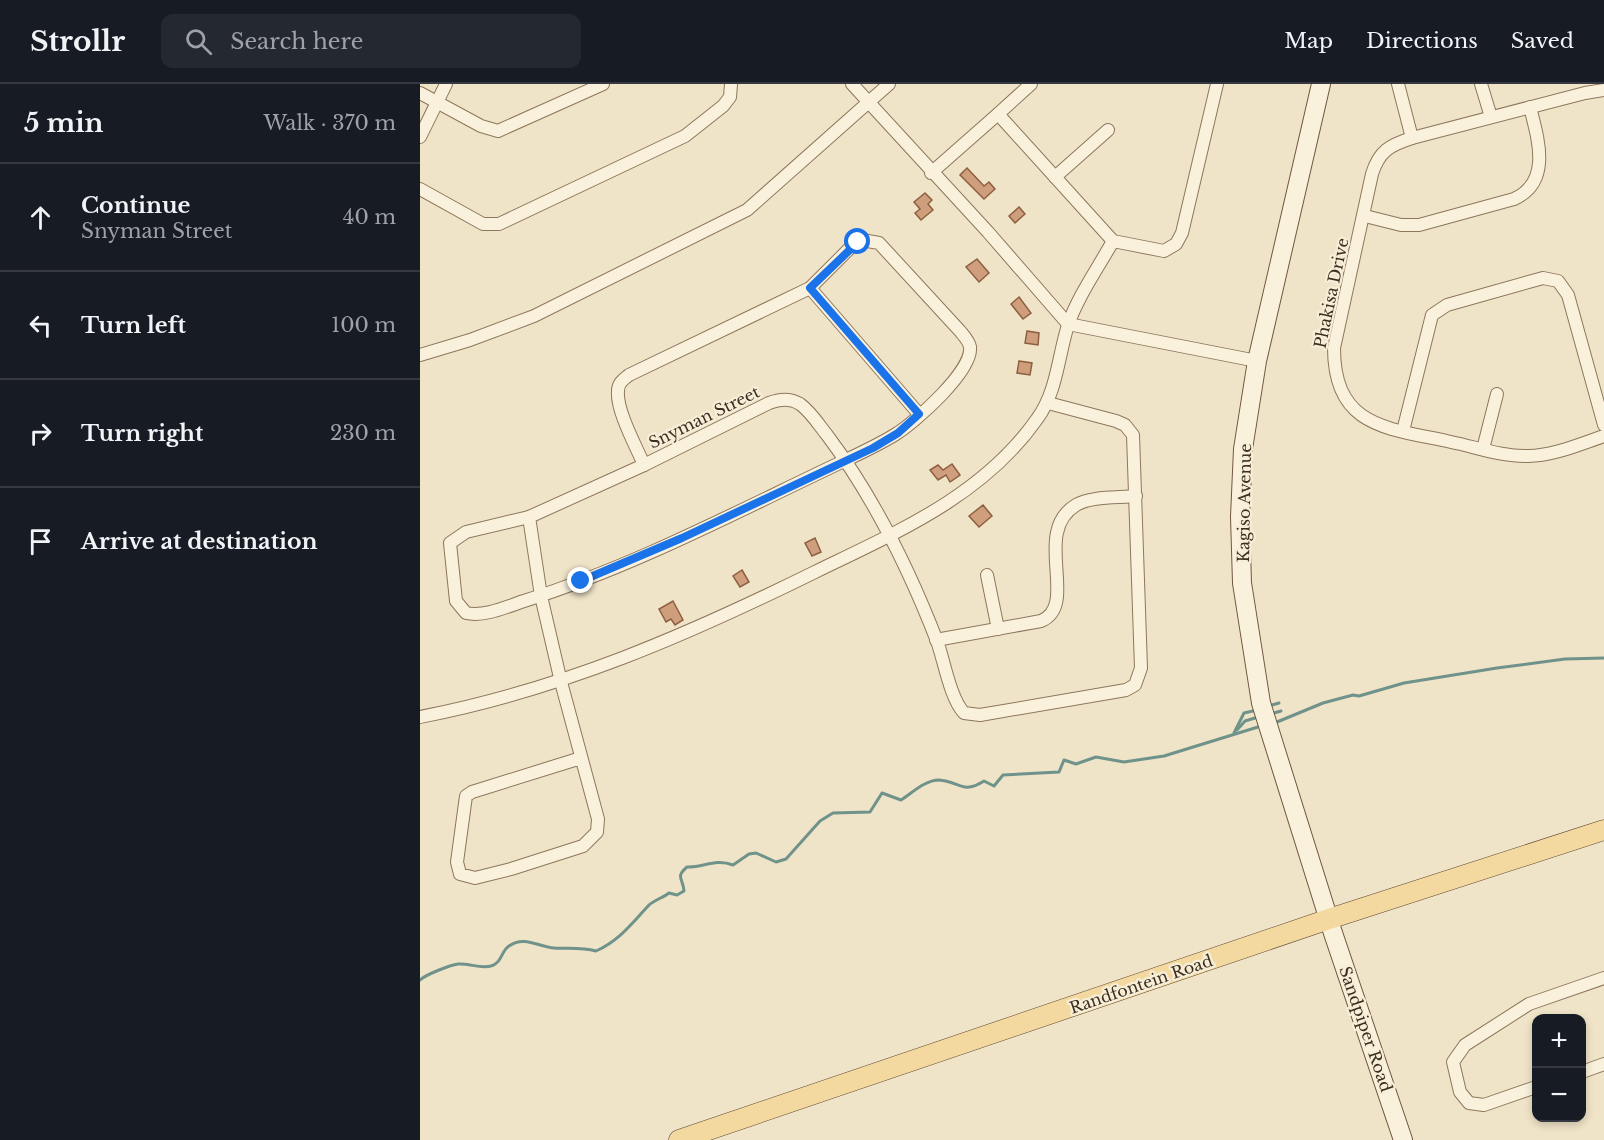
<!DOCTYPE html>
<html lang="en">
<head>
<meta charset="utf-8">
<style>
	:root { --surface:#171b24; --page:#242831; --text:#f1f3f6; --muted:#9ea1a6; --line:#363941 }
	body { margin:0; font-family:"Libre Baskerville",serif; background:var(--page); color:var(--text) }
	.controls { position:absolute; right:18px; bottom:18px; display:grid; overflow:hidden; border-radius:12px; box-shadow:0 3px 9px #0003 }
	.controls button { width:54px; height:54px; display:grid; place-items:center; padding:0; border:0; border-bottom:2px solid var(--line); background:var(--surface); color:var(--text); font:30px sans-serif }
	.stop { position:absolute; width:18px; height:18px; margin:-14px; border:4px solid #1a73e8; border-radius:50%; background:#fff }
	.stop.end { background:#1a73e8; border-color:#fff; box-shadow:0 2px 6px #0008 }
	.list { margin:0; padding:0; list-style:none }
	h2 { display:flex; justify-content:space-between; align-items:center; height:78px; margin:0; padding:0 24px; font-size:26px }
	h2 small { font-size:20px; font-weight:400; color:var(--muted) }
	.list li { display:grid; grid-template-columns:39px 1fr auto; gap:18px; align-items:center; box-sizing:border-box; height:108px; padding:0 24px; border-top:2px solid var(--line) }
	.list b { display:block; font-size:22px; white-space:nowrap }
	.list p { margin:0; font-size:20px; white-space:nowrap; color:var(--muted) }
	.list em { font-size:20px; font-style:normal; color:var(--muted) }
	.icon { flex:none; width:33px; height:33px; fill:none; stroke:currentColor; stroke-width:2; stroke-linecap:round; stroke-linejoin:round }
	.map { position:relative; flex:none; width:1184px; height:1056px; overflow:hidden }
	header { display:flex; align-items:center; gap:36px; box-sizing:border-box; height:84px; padding:0 30px; background:var(--surface); border-bottom:2px solid var(--line) }
	header strong { font-size:28px }
	nav { display:flex; gap:33px; margin-inline-start:auto; font-size:21px }
	.search { width:420px; height:54px; background:var(--page); display:flex; align-items:center; gap:15px; box-sizing:border-box; padding:0 21px; border-radius:12px; color:var(--muted); font-size:22px }
	main { display:flex }
	aside { flex:1; background:var(--surface) }
	.map>svg:first-child { display:block }
	.lines { fill:none; stroke-linecap:round; stroke-linejoin:round }
	.stream { stroke:#6f938a; stroke-width:3 }
	.building { fill:#cf9f7d; stroke:#8d5f41; stroke-width:1.5 }
	.street-casing { stroke:#8d765c; stroke-width:14 }
	.secondary-casing { stroke:#6f573f; stroke-width:20 }
	.primary-casing { stroke:#5b4430; stroke-width:21 }
	.street { stroke:#faf1dc; stroke-width:12 }
	.secondary { stroke:#faf1dc; stroke-width:18 }
	.primary { stroke:#f3d9a0; stroke-width:20 }
	.route { stroke:#1a73e8; stroke-width:8 }
	.labels { text-anchor:middle; stroke-width:4.5; stroke-linejoin:round; paint-order:stroke }
	.street-label { font-size:16px; fill:#3d2e20; stroke:#f7eed8 }
</style>
</head>
<body>
<header>
<strong>Strollr</strong>
<div class="search"><svg class="icon" aria-label="search" viewBox="0 0 24 24"><circle cx="10" cy="10" r="6"/><path d="M15 15l6 6"/></svg>Search here</div>
<nav><a>Map</a><a>Directions</a><a>Saved</a></nav>
</header>
<main>
<aside>
<h2>5 min<small>Walk · 370 m</small></h2>
<ul class="list">
<li><svg class="icon" aria-label="ahead" viewBox="0 0 24 24"><path d="M12 20V5M6 11l6-6 6 6"/></svg><div><b>Continue</b><p>Snyman Street</p></div><em>40 m</em></li>
<li><svg class="icon" aria-label="left" viewBox="0 0 24 24"><path d="M17 20v-9H6M10 6l-5 5 5 5"/></svg><div><b>Turn left</b></div><em>100 m</em></li>
<li><svg class="icon" aria-label="right" viewBox="0 0 24 24"><path d="M7 20v-9h11M14 6l5 5-5 5"/></svg><div><b>Turn right</b></div><em>230 m</em></li>
<li><svg class="icon" aria-label="arrive" viewBox="0 0 24 24"><path d="M6 21V4h12l-3 4 3 4H6"/></svg><div><b>Arrive at destination</b></div></li>
</ul>
</aside>
<div class="map">
<svg width="1184" height="1056" viewBox="0 0 1184 1056">
	<rect width="100%" height="100%" fill="#f0e4c8"/>
	<g class="lines">
		<g class="stream">
			<polyline points="852,621 859,619"/>
			<polyline points="854,629 861,627"/>
			<polyline points="857,638 903,619 933,611 939,612 984,599 1077,584 1145,575 1184,574"/>
			<polyline points="817,646 825,637 835,634"/>
			<polyline points="814,649 824,629 833,627"/>
			<path d="M 0,896 C 5,891 30,881 38,880 C 49,879 60,885 71,882 C 82,879 81,867 89,862 C 104,851 119,863 134,864 C 149,865 161,863 176,867 C 200,856 212,839 229,821 C 233,817 244,813 249,809 L 257,811 L 264,807 C 263,794 255,793 267,783 C 283,784 295,774 313,781 L 329,770 L 336,769 L 356,778 L 366,775 L 400,737 L 413,729 L 450,728 L 462,709 L 481,716 C 492,709 505,696 519,696 C 539,697 542,711 564,697 L 574,702 L 583,691 L 639,688 L 644,676 L 656,680 L 676,673 L 704,678 L 744,672 L 838,643"/>
		</g>
	</g>
	<g class="building">
		<polygon points="547,84 564,102 569,98 575,105 564,115 540,91"/>
		<polygon points="505,109 512,116 508,120 513,126 501,136 495,129 500,125 494,118"/>
		<polygon points="599,123 605,130 595,139 589,132"/>
		<polygon points="557,175 569,189 559,198 546,183"/>
		<polygon points="599,213 611,229 603,235 591,220"/>
		<polygon points="607,247 619,249 618,261 605,259"/>
		<polygon points="599,277 612,279 610,291 597,289"/>
		<polygon points="532,380 540,391 530,398 526,391 518,396 510,386 518,381 523,386"/>
		<polygon points="563,421 572,432 559,443 549,432"/>
		<polygon points="395,454 401,468 392,472 385,459"/>
		<polygon points="322,486 329,498 320,503 313,492"/>
		<polygon points="253,517 263,536 255,541 251,535 246,538 239,525"/>
	</g>
	<g class="lines">
		<g class="street-casing">
			<g id="street">
				<polyline points="432,0 568,148 648,240 837,277"/>
				<polyline points="611,0 578,30 693,157 744,167 756,160 762,149 797,0"/>
				<polyline points="978,0 992,54"/>
				<polyline points="1061,0 1071,33"/>
				<path d="M 1184,6 L 1165,9 L 992,54 C 970,61 959,67 952,90 L 914,264 C 914,344 968,344 1031,358 C 1056,363 1083,373 1108,372 C 1133,372 1160,360 1184,352"/>
				<polyline points="0,9 61,42 78,47 183,0"/>
				<polyline points="0,53 26,0"/>
				<polyline points="511,89 578,30"/>
				<polyline points="635,93 688,46"/>
				<polyline points="0,105 63,140 79,140 265,52 303,22 310,13 311,0"/>
				<path d="M 945,132 L 981,141 L 999,141 L 1094,115 C 1132,98 1118,55 1110,23"/>
				<polyline points="390,204 499,330"/>
				<polyline points="0,271 50,256 114,232 327,126 469,0"/>
				<polyline points="983,347 1012,231 1027,221 1123,194 1138,197 1148,211 1184,341"/>
				<polyline points="1063,365 1077,310"/>
				<polyline points="109,433 224,381"/>
				<polyline points="567,491 578,545"/>
				<path d="M 516,556 L 621,537 C 660,521 611,448 656,421 C 671,412 698,414 716,412"/>
				<path d="M 0,633 C 143,605 265,552 395,488 C 477,448 563,412 617,335 C 637,308 638,273 648,241 C 658,212 678,184 693,157"/>
				<path d="M 161,674 L 52,708 L 46,712 L 37,778 L 40,790 L 55,794 L 91,785 L 163,762 L 177,748 L 178,735 L 141,598 L 121,512 L 109,433 L 46,448 L 30,459 L 36,517 L 46,529 C 64,533 86,523 104,517 C 215,482 320,426 426,376 C 443,368 460,360 476,350 C 495,338 553,287 550,263 C 549,257 544,252 540,247 L 459,159 L 442,156 L 433,161 L 390,204 L 209,291 C 203,296 198,299 198,307 C 196,326 216,362 224,381 L 349,319 C 359,315 370,314 380,320 C 391,328 399,341 407,351 C 453,412 489,485 517,557 C 524,576 530,614 544,629 L 560,631 L 706,606 L 715,601 L 721,584 L 713,351 L 705,341 L 696,337 L 628,319"/>
				<polyline points="1162,988 1184,980"/>
				<polyline points="1116,1003 1064,1021 1049,1019 1040,1008 1033,978 1045,961 1109,920 1184,894"/>
			</g>
		</g>
		<g class="secondary-casing">
			<polyline id="secondary" points="901,0 837,277 823,365 820,433 822,499 841,619 913,849 983,1056"/>
		</g>
		<g class="primary-casing">
			<polyline id="primary" points="259,1056 909,835 1184,746"/>
		</g>
		<use href="#street" class="street"/>
		<use href="#secondary" class="secondary"/>
		<use href="#primary" class="primary"/>
	</g>
	<g class="lines">
		<polyline class="route" points="161,497 262,454 453,364 478,349 499,330 390,204 438,158"/>
	</g>
	<g class="labels">
		<g class="street-label">
			<text transform="translate(911 209) rotate(-78)" y="6">Phakisa Drive</text>
			<text transform="translate(284 333) rotate(-26)" y="6">Snyman Street</text>
			<text transform="translate(824 419) rotate(-89)" y="6">Kagiso Avenue</text>
			<text transform="translate(721 900) rotate(-19)" y="6">Randfontein Road</text>
			<text transform="translate(946 945) rotate(71)" y="6">Sandpiper Road</text>
		</g>
	</g>
</svg>
<div class="controls">
<button>+</button>
<button>−</button>
</div>
<div class="stop" style="left:438px;top:158px"></div>
<div class="stop end" style="left:161px;top:497px"></div>
</div>
</main>
</body>
</html>
